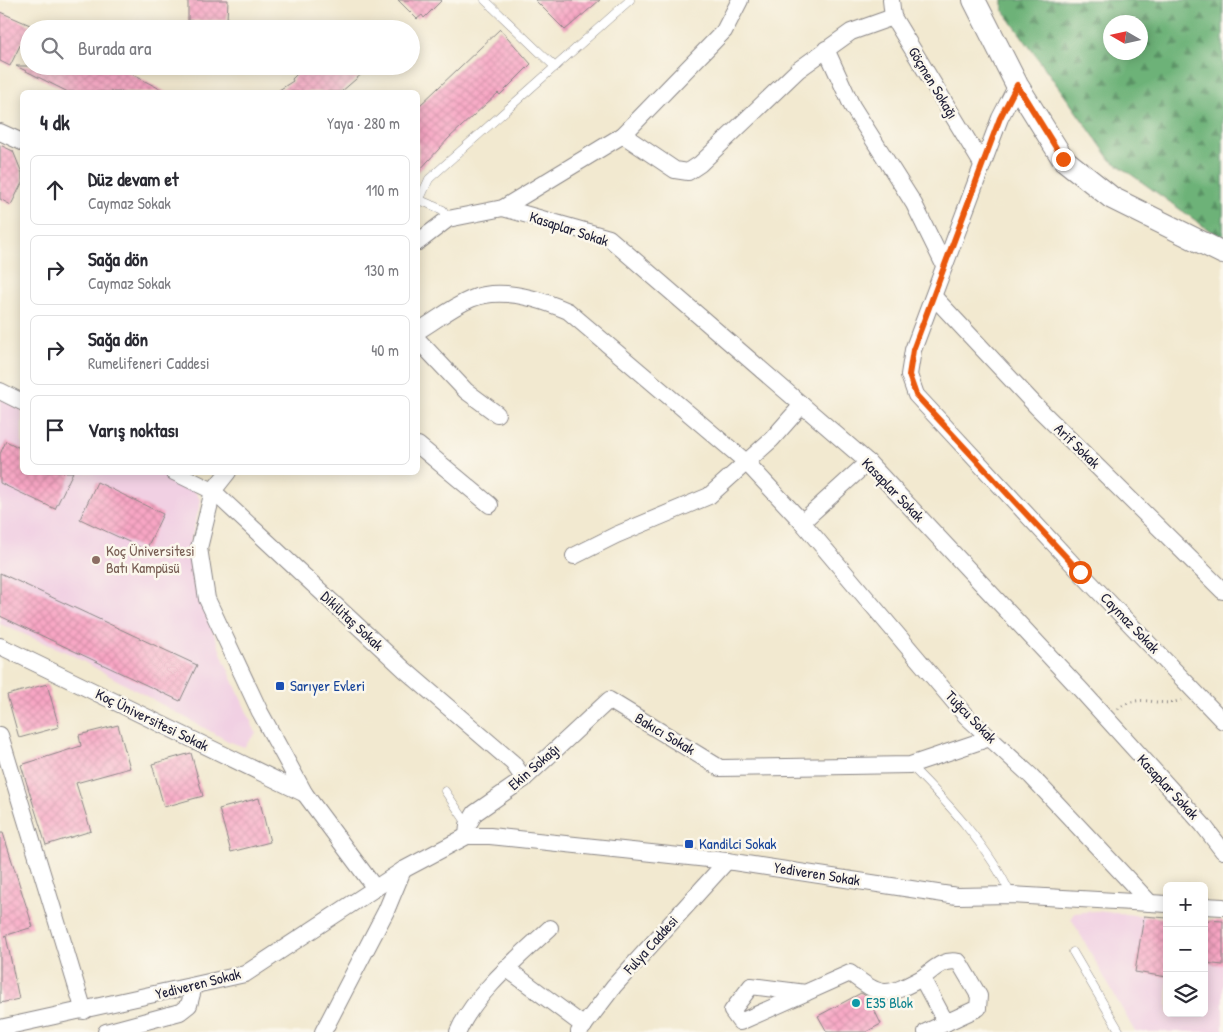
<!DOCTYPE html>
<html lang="tr">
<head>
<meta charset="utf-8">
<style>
	:root { --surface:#fff; --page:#f7f7f7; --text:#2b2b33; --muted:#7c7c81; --line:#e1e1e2 }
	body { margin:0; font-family:"Patrick Hand",sans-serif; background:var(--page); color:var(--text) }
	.controls { position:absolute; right:15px; bottom:15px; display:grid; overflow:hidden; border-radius:8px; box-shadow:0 2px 12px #0003 }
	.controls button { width:45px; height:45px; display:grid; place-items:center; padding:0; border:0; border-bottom:1px solid var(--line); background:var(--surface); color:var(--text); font:25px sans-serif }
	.compass { position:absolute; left:1103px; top:15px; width:45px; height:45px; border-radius:50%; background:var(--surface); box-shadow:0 2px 12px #0003; rotate:279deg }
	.stop { position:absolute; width:15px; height:15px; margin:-11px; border:4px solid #ea580c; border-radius:50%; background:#fff }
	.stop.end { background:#ea580c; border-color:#fff; box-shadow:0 1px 5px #0008 }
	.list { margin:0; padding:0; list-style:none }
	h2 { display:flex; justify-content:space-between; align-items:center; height:65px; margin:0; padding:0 20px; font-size:21px }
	h2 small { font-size:16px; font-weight:400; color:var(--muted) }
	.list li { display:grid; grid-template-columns:32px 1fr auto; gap:15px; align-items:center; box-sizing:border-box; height:70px; margin:0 10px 10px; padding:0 10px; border:1px solid var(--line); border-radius:8px }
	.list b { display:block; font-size:19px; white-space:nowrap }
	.list p { margin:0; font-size:16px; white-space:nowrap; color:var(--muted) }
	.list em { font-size:16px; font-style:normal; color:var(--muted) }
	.icon { flex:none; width:28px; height:28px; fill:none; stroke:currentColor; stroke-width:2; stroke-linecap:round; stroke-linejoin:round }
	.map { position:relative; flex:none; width:1223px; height:1032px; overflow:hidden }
	.search { position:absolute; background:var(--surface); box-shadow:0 2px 12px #0003; left:20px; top:20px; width:400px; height:55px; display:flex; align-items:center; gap:12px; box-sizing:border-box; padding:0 18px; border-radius:28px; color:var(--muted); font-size:19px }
	.panel { position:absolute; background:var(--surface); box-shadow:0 2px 12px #0003; left:20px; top:90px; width:400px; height:385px; border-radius:8px }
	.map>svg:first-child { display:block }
	.built { fill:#f1d0e3 }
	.forest { fill:url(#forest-firs); stroke:#486a5a; fill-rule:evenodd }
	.building { fill:url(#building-cross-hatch) }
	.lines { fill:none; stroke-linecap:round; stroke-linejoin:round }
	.lane-casing { stroke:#8a8686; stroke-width:9 }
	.street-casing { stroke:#8a8686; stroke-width:18 }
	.secondary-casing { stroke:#8a8686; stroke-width:24 }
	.path { stroke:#8a8686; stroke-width:3; stroke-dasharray:1 4; stroke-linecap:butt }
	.lane { stroke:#fff; stroke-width:8 }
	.street { stroke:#fff; stroke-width:16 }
	.secondary { stroke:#fff; stroke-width:22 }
	.route { stroke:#ea580c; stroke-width:6 }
	.education-dot { fill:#8d6e63; stroke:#fbf7ec; stroke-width:2 }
	.transit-dot { fill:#1a4fb4; stroke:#fbf7ec; stroke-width:2 }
	.culture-dot { fill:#0f9aa8; stroke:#fbf7ec; stroke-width:2 }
	.labels { text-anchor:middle; stroke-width:5; stroke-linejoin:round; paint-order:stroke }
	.street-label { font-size:15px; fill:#22223b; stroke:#fbf7ec }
	.education-label { font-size:15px; fill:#785e54; stroke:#fbf7ec; text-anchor:start }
	.transit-label { font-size:15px; fill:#164399; stroke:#fbf7ec; text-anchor:start }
	.culture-label { font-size:15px; fill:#0d838f; stroke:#fbf7ec; text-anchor:start }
</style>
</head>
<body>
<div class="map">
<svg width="1223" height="1032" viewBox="0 0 1223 1032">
	<defs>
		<pattern id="forest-firs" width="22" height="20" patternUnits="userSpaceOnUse" patternTransform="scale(1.25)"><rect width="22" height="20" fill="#6db278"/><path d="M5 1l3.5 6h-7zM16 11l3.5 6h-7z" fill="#599064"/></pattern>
		<pattern id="building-cross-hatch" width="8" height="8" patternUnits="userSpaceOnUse" patternTransform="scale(1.25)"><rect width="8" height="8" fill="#f8a6c4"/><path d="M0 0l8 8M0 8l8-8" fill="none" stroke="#d48fa9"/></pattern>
	</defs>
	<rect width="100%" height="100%" fill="#fbf7ec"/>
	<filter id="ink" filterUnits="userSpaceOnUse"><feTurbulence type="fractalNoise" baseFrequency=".02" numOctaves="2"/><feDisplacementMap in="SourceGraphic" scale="10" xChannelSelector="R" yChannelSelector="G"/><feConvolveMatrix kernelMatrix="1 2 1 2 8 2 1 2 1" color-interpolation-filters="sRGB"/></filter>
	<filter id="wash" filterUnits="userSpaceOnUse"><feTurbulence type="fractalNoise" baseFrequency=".0096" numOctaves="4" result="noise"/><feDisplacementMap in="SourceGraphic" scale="20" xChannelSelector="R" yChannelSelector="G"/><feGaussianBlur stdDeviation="1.12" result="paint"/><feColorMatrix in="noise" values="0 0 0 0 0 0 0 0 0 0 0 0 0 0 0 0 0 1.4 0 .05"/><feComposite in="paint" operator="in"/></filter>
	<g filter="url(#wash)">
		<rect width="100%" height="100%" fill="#f2e9d0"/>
		<g class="built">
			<polygon points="0,398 22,408 22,472 161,473 193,488 201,501 190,543 192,576 224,660 256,733 244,747 228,741 68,653 0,624"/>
			<polygon points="1095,911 1167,918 1167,1013 1204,1013 1204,920 1223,921 1223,1032 1135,1032 1071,918 1074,913"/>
		</g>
		<path class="forest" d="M 1003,0 L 1223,0 L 1223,240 L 1111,160 L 1003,10 ZM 1110,22 L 1140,22 L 1140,52 L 1110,52 Z"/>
		<g id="blocks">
			<g class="building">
				<polygon points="188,0 228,0 227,20 188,21"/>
				<polygon points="398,0 442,0 424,18 422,15 417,19"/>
				<polygon points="535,0 600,0 565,30"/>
				<polygon points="0,12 30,25 10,66 0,61"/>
				<polygon points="500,29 531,64 500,95 498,93 449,138 418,172 418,107"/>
				<polygon points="16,66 116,66 166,92 68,92"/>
				<polygon points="305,66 371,66 341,92 276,92 293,81 292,79"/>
				<polygon points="0,145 13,151 22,173 22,183 11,205 0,199"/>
				<polygon points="6,441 22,449 22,472 73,472 55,509 0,483 0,454"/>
				<polygon points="97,482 163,514 146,550 80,519"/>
				<polygon points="0,573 197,665 180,701 0,616"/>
				<polygon points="47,684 59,727 19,738 7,695"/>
				<polygon points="118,725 130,768 76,783 91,831 46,845 21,765 81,746 79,735"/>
				<polygon points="191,753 203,796 164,807 152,764"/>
				<polygon points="259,798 270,842 231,852 219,809"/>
				<polygon points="0,833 3,833 33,927 4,936 6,936 19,999 0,1003"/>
				<polygon points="1144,916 1167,918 1167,977 1135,972"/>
				<polygon points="1204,920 1223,921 1223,965 1204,963"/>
				<polygon points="861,993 868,997 881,1024 866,1032 827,1032 818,1016"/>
			</g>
		</g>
	</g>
	<g filter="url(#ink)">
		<use href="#blocks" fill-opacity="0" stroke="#8a8686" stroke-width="1"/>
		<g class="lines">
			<g class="lane-casing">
				<g id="lane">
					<polyline points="485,0 555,67"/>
					<polyline points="420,200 443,210 448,219"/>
					<polyline points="418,203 429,179 630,0"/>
					<path d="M 910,765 C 947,802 989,847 1011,895"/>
					<polyline points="445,791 468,825"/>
					<polyline points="1073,952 1120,1032"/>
				</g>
			</g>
			<g class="street-casing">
				<g id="street">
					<polyline points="891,0 893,17 982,164"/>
					<polyline points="826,49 852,106 914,204 944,265"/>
					<polyline points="1017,85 1000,118 913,350 909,375 916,395 1080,572 1223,721"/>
					<polyline points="0,132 22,142"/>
					<polyline points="623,135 675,170 688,172 700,164 798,70 851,32 893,17"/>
					<polyline points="503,208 609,238 868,462 1081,690 1203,825 1223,851"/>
					<polyline points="418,242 448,219 503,208 623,135 724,31 740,0"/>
					<polyline points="934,297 1037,407 1223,591"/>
					<path d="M 418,331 C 435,321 452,307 471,299 C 501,286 540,299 568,311 L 746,462 L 802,522 L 966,716 L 1031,776 L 1150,903"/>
					<polyline points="418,340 466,391 497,414"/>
					<polyline points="0,391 22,402"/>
					<polyline points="418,445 490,505"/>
					<polyline points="174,472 213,491 405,670 513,763 524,779"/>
					<polyline points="228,472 213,491 199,548 207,599 260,712 305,794 375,888"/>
					<polyline points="802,522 868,462"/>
					<polyline points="574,556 616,535 709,496 772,439 802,405"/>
					<polyline points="0,646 305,794"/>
					<polyline points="0,735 84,1011"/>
					<polyline points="467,836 468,825 475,813 524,779 609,700 720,768 910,765 990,738"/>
					<polyline points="1204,906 1223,907"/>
					<polyline points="506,968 584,1026"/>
					<path d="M 922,978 C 933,970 943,958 959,962 L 979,996 L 978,1008 L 926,1032"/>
					<path d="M 806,993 L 751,986 L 732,1011 L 740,1022 L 850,973 C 882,998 886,997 922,978 L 946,1023"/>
					<polyline points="0,1028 245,974 403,870 467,836 490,836 727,861 957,896 1011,895 1167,904"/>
					<polyline points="106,1032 180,1012 189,1005 194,986"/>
					<polyline points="323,1032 386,911 403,870"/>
					<path d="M 458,1032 C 474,994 520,956 550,928"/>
					<polyline points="579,1032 614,986 727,861"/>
				</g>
			</g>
			<g class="secondary-casing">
				<polyline id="secondary" points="974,0 1017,85 1063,159 1112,198 1223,253"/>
			</g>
			<path class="path" d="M 1118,709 C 1141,691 1158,709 1181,700"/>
			<use href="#lane" class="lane"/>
			<use href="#street" class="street"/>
			<use href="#secondary" class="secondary"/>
		</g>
	</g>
	<g class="lines" filter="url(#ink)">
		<polyline class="route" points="1063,159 1017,85 1000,118 913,350 909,375 916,395 1080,572"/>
	</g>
	<circle class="education-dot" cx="96" cy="560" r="5"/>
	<g class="transit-dot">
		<rect x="275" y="681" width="10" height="10" rx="2.5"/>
		<rect x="684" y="839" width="10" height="10" rx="2.5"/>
	</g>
	<circle class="culture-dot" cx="856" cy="1003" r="5"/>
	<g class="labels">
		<g class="street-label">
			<text transform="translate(933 83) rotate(59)" y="5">Göçmen Sokağı</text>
			<text transform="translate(569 229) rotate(18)" y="5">Kasaplar Sokak</text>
			<text transform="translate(1077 446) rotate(44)" y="5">Arif Sokak</text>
			<text transform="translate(893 490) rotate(46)" y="5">Kasaplar Sokak</text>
			<text transform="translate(352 621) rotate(43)" y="5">Dikilitaş Sokak</text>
			<text transform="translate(1130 623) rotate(46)" y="5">Caymaz Sokak</text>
			<text transform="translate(971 717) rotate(46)" y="5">Tuğcu Sokak</text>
			<text transform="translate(152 720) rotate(26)" y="5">Koç Üniversitesi Sokak</text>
			<text transform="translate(665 734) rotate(31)" y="5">Bakıcı Sokak</text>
			<text transform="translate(534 767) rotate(-41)" y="5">Ekin Sokağı</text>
			<text transform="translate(1168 787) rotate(47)" y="5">Kasaplar Sokak</text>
			<text transform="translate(817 874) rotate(9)" y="5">Yediveren Sokak</text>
			<text transform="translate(651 945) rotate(-48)" y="5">Fulya Caddesi</text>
			<text transform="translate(198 984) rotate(-14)" y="5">Yediveren Sokak</text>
		</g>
		<g class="education-label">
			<text x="106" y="556">Koç Üniversitesi<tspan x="106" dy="17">Batı Kampüsü</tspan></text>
		</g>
		<g class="transit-label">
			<text x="290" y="691">Sarıyer Evleri</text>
			<text x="699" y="849">Kandilci Sokak</text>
		</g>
		<g class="culture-label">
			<text x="866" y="1008">E35 Blok</text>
		</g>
	</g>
</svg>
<div class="controls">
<button>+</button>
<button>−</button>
<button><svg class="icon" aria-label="layers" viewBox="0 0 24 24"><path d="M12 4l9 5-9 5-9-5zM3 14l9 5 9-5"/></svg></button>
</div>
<svg class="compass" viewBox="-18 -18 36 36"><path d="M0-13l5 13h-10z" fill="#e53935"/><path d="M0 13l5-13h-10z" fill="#7c7c81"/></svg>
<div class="stop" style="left:1080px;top:572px"></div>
<div class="stop end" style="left:1063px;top:159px"></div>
<div class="search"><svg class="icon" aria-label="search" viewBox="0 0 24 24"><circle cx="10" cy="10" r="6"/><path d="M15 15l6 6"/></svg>Burada ara</div>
<section class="panel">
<h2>4 dk<small>Yaya · 280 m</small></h2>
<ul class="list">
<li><svg class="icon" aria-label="ahead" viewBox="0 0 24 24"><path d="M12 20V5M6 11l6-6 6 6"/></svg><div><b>Düz devam et</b><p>Caymaz Sokak</p></div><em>110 m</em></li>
<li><svg class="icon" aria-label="right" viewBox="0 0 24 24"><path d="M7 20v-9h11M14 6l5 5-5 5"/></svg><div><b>Sağa dön</b><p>Caymaz Sokak</p></div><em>130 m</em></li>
<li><svg class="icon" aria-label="right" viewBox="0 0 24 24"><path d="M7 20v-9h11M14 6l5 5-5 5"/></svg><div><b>Sağa dön</b><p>Rumelifeneri Caddesi</p></div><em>40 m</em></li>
<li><svg class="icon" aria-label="arrive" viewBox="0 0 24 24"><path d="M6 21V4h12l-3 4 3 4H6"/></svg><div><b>Varış noktası</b></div></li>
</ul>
</section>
</div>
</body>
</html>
